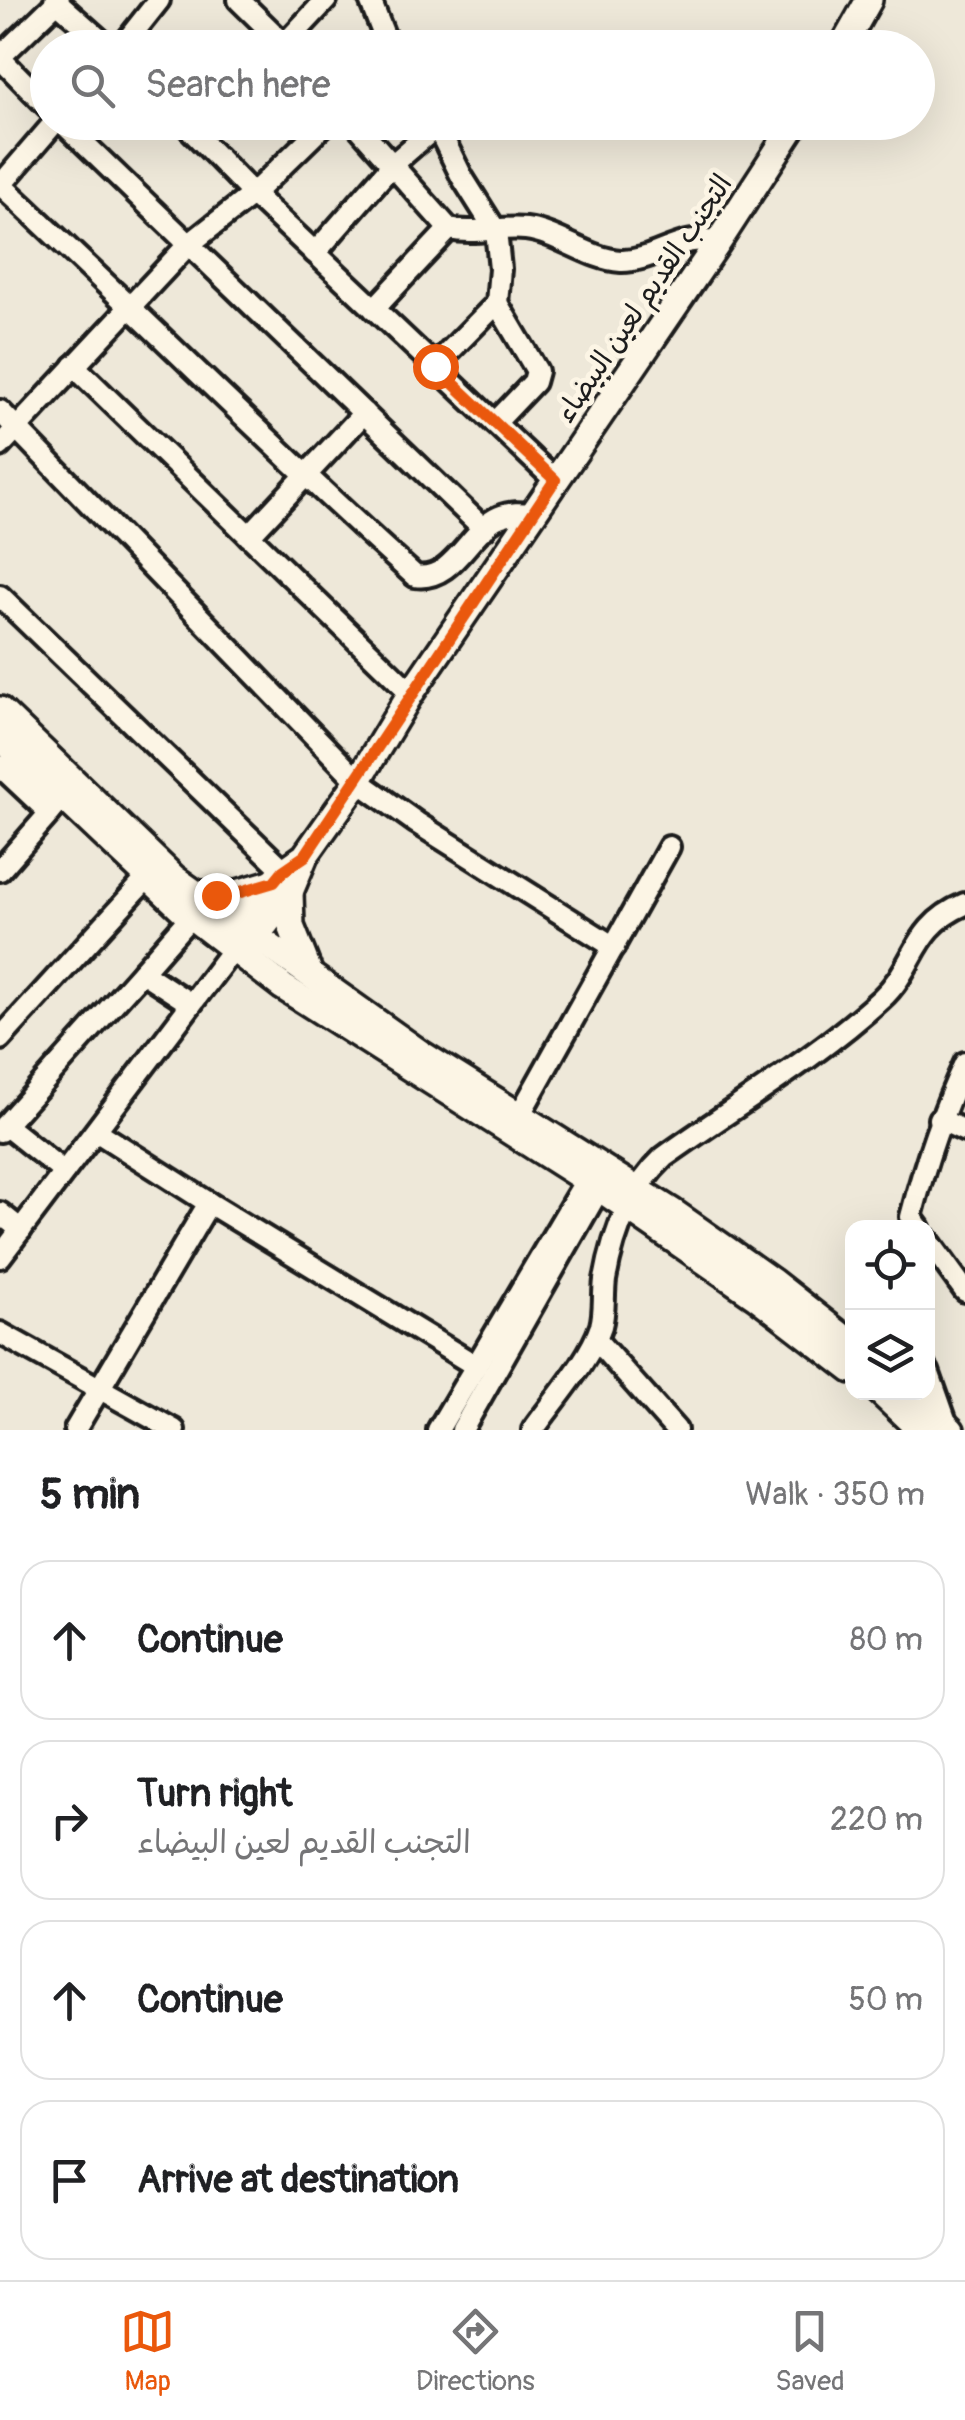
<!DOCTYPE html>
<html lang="en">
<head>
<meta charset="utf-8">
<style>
	:root { --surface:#fff; --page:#f2f2f2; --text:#202124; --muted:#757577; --line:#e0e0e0; --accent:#ea580c }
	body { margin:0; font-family:Pangolin,"Playpen Sans Arabic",sans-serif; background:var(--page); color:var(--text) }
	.controls { position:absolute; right:30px; bottom:30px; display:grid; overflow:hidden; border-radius:20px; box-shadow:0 10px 40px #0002 }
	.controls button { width:90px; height:90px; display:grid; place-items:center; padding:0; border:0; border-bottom:2px solid var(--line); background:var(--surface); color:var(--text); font:50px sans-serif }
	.stop { position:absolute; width:30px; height:30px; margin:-22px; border:8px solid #ea580c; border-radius:50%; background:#fff }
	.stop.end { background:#ea580c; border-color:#fff; box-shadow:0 2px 10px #0008 }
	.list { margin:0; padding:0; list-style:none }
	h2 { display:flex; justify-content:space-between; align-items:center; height:130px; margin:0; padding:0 40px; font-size:42px }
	h2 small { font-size:32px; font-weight:400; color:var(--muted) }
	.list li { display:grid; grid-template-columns:65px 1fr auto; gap:30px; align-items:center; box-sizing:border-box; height:160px; margin:0 20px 20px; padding:0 20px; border:2px solid var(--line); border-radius:30px }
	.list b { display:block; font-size:38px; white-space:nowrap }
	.list p { margin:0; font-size:32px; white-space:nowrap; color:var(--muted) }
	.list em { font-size:32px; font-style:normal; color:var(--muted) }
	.icon { flex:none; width:55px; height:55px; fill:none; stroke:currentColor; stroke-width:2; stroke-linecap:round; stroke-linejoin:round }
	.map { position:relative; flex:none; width:965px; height:1430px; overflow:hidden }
	.search { position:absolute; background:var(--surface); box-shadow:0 10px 40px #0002; left:30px; right:30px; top:30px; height:110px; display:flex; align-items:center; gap:25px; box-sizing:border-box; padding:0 35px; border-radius:55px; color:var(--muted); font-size:38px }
	.sheet { height:850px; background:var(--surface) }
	nav { display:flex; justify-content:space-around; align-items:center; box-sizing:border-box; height:140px; border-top:2px solid var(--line); background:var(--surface); font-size:28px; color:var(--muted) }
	nav a { display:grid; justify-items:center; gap:5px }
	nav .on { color:var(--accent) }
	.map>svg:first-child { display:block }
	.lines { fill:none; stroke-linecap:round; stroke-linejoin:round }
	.minor-casing { stroke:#1c1c1c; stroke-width:28 }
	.major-casing { stroke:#1c1c1c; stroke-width:32 }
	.minor { stroke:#fcf5e5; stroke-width:20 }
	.major { stroke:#fcf5e5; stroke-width:25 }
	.route { stroke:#ea580c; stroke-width:12 }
	.labels { text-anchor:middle; stroke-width:10; stroke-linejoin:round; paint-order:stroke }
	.street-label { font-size:28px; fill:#1c1c1c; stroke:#fcf5e5 }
</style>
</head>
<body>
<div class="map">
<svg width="965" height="1430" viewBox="0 0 965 1430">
	<rect width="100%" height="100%" fill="#eee8d9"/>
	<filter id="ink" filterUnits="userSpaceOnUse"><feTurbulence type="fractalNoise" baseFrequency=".01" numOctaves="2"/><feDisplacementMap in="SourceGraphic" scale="20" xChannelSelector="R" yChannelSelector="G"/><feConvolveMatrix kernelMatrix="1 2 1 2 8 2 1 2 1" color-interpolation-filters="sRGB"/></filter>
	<g filter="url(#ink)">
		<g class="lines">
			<g class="minor-casing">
				<g id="minor">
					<polyline points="55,0 109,48"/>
					<polyline points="239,0 288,48"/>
					<polyline points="370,0 389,48"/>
					<polyline points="121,48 159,0"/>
					<polyline points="281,48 326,0"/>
					<polyline points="0,57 59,0"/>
					<polyline points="0,58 48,107"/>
					<polyline points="62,122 484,529"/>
					<polyline points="183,122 253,194 555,480"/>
					<path d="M 354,122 L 449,229 C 475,235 500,226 526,229 C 559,233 588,259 621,261 C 655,262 685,230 717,244"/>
					<polyline points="435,122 462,177 496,231 500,269 497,303 435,366"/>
					<path d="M 1,185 C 140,314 274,449 415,576 C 454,582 469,530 499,517 C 510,512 521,513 532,514"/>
					<polyline points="0,186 55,122"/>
					<polyline points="315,253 392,165 437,126"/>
					<polyline points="374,309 449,229"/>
					<polyline points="74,366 411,693"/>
					<polyline points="0,411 358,781 417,823 614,947"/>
					<polyline points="495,423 534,382 537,371 497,303"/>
					<polyline points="0,446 187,246 253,194 327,122"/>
					<polyline points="249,536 364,413"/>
					<polyline points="0,596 293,879"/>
					<polyline points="0,766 50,813"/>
					<polyline points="0,870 62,799"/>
					<polyline points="142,972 191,916"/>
					<polyline points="0,1039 148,877"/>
					<polyline points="519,1116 669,847"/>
					<polyline points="939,1119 965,1131"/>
					<polyline points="5,1125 64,1172"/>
					<polyline points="0,1131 142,972 191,1004"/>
					<polyline points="209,1203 476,1366"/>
					<polyline points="0,1213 21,1230"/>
					<path d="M 919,1228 L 911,1217 C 925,1163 941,1114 965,1063"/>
					<polyline points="928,1240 965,1291"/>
					<polyline points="0,1257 233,949"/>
					<polyline points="0,1333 174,1430"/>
					<polyline points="596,1340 676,1430"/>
					<polyline points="928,1371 947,1425"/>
					<polyline points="75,1430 209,1203 96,1131"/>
					<polyline points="438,1430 592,1170"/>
					<polyline points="462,1430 607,1175"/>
					<path d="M 533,1430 C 554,1400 590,1360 601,1326 C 605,1312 603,1296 605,1280 C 613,1234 630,1189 664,1157 C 735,1106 817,1058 881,999 C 917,966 911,927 965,904"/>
				</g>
			</g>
			<g class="major-casing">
				<g id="major">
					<polyline points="842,48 869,0"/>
					<polyline points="0,710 174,878 420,1053 673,1212 773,1282 852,1344"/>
					<polyline points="0,737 183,910 283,987 599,1188 757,1297 852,1370"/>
					<polyline points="290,892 291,926 310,974"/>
					<polyline points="199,894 234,894 274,882"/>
					<path d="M 236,938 C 244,908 275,876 301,859"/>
					<polyline points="240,944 265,925 290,892 305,856 358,781 411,693 717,244 796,122"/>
					<polyline points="880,1392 920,1430"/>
					<polyline points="911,1392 951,1430"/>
				</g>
			</g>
			<use href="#minor" class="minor"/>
			<use href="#major" class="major"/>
		</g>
	</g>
	<g class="lines" filter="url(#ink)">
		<polyline class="route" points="216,895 234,894 274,882 283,871 305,856 555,480 435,366"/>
	</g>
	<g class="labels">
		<g class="street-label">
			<text transform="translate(643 298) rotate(-56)" y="10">التجنب القديم لعين البيضاء</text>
		</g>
	</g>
</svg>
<div class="controls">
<button><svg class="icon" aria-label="locate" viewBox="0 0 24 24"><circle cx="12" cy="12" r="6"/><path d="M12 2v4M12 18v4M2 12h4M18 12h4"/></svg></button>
<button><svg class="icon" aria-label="layers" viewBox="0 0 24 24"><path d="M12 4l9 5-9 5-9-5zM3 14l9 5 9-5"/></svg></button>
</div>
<div class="stop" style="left:435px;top:366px"></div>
<div class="stop end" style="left:216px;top:895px"></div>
<div class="search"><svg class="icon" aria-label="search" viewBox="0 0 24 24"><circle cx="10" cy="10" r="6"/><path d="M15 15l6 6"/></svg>Search here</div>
</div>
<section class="sheet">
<h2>5 min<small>Walk · 350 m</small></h2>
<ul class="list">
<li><svg class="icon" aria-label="ahead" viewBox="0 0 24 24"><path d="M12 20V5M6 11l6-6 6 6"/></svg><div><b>Continue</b></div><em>80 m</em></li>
<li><svg class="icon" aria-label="right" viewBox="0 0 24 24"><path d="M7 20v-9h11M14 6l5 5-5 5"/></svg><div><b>Turn right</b><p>التجنب القديم لعين البيضاء</p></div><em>220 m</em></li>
<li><svg class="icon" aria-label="ahead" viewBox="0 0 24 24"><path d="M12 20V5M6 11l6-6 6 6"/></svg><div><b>Continue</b></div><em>50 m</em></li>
<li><svg class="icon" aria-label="arrive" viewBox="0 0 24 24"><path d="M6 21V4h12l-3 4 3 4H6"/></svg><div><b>Arrive at destination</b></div></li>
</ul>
</section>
<nav>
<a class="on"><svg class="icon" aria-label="map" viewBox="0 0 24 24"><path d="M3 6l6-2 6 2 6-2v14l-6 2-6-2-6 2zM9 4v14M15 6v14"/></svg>Map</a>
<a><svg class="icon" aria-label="directions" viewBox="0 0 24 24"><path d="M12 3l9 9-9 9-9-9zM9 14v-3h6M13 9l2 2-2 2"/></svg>Directions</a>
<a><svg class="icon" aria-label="saved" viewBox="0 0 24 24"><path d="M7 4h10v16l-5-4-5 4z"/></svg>Saved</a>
</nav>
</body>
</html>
